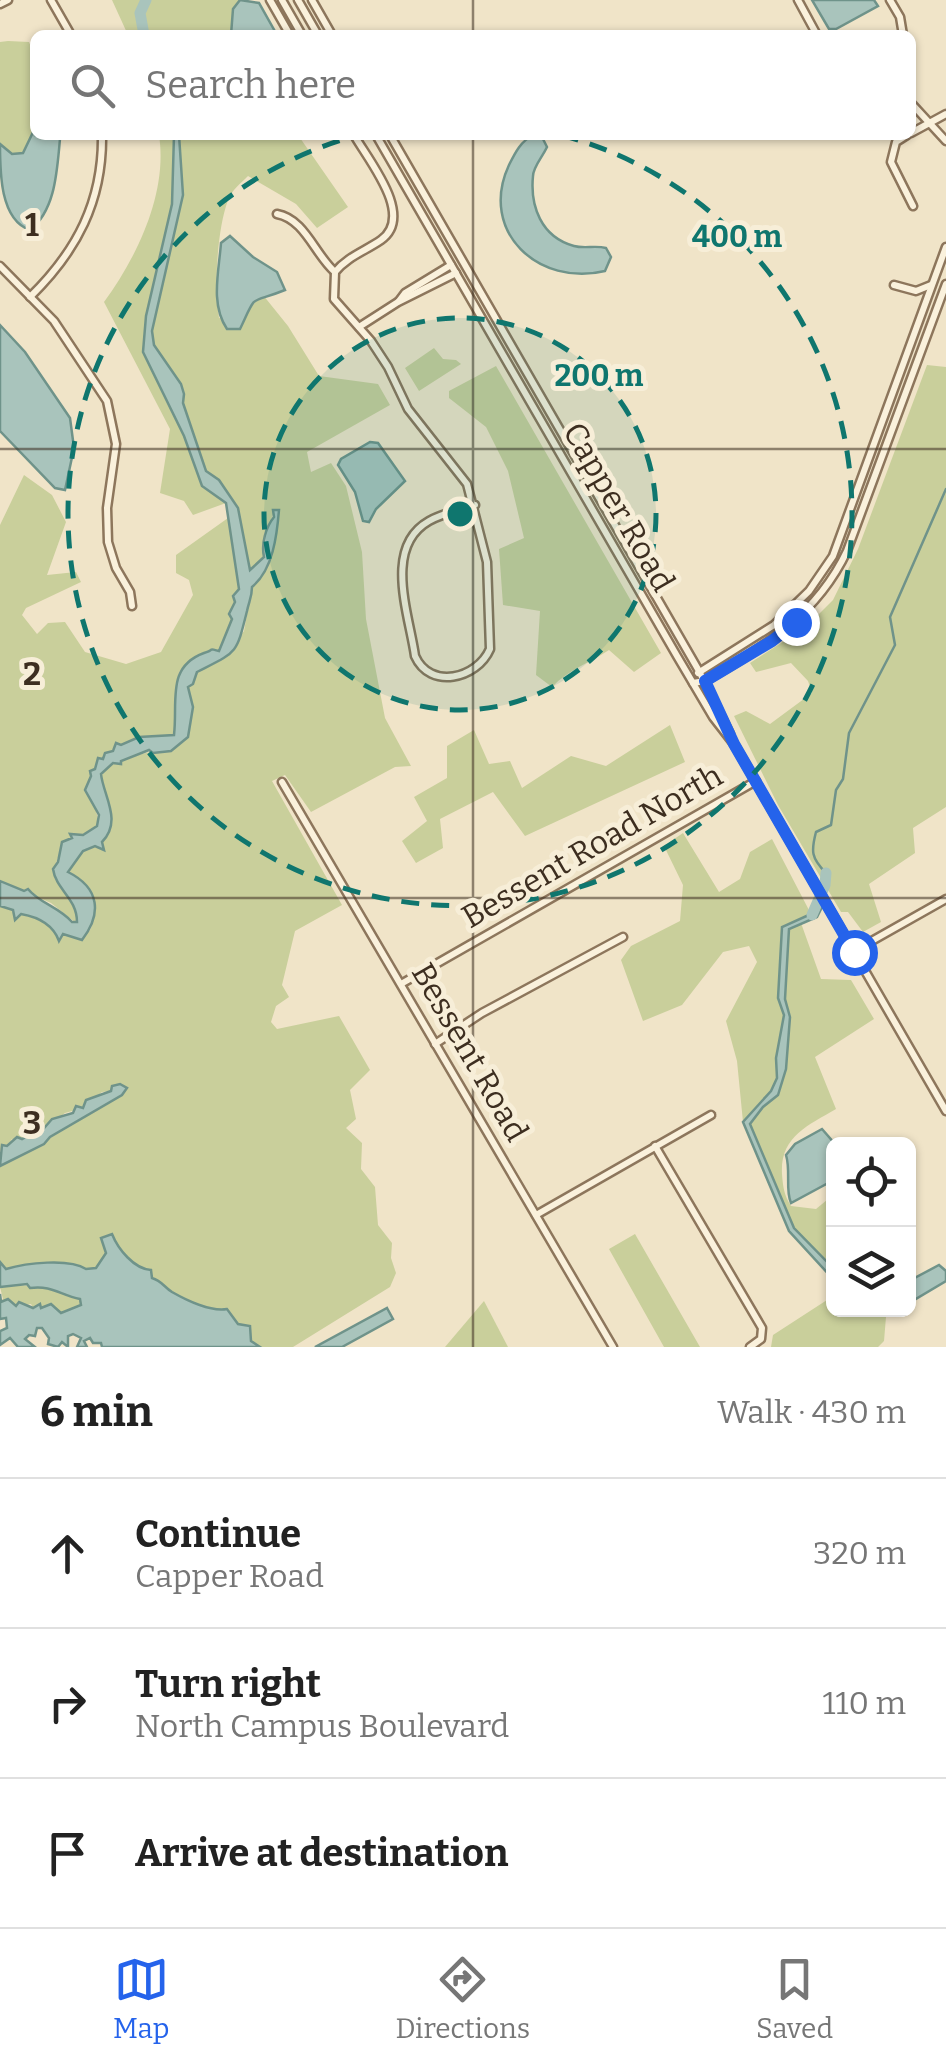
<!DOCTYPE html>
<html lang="en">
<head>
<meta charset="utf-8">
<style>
	:root { --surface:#fff; --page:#f2f2f2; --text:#222; --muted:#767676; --line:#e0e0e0; --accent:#2563eb }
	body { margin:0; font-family:Bitter,serif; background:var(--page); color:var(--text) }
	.controls { position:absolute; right:30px; bottom:30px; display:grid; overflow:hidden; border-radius:15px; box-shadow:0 2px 8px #0004 }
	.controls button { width:90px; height:90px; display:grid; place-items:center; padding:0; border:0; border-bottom:2px solid var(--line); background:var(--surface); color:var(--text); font:50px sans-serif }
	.stop { position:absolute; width:30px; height:30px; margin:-22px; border:8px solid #2563eb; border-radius:50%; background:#fff }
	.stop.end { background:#2563eb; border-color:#fff; box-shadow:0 2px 10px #0008 }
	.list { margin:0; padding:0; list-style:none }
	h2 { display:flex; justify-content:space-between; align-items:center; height:130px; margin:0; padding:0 40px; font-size:42px }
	h2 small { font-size:32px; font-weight:400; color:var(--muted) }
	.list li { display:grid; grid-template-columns:65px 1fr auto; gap:30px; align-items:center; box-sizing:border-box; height:150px; padding:0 40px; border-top:2px solid var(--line) }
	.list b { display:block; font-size:38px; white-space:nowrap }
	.list p { margin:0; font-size:32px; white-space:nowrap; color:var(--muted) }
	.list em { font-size:32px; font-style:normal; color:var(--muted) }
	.icon { flex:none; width:55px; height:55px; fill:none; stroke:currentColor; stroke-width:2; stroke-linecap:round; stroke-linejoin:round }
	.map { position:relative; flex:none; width:946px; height:1347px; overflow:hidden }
	.search { position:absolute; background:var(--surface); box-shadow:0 2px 8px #0004; left:30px; right:30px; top:30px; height:110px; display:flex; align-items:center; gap:25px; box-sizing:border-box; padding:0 35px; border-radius:15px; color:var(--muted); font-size:38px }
	.sheet { height:580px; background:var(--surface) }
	nav { display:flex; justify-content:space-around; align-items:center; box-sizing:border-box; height:140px; border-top:2px solid var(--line); background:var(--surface); font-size:28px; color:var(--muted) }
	nav a { display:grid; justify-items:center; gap:5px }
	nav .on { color:var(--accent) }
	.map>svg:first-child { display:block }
	.green { fill:#c9cf9b }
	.water { fill:#a9c4bc; stroke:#6f938a; stroke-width:2.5 }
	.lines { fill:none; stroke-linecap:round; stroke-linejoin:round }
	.stream { stroke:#6f938a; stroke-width:2.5 }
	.river { stroke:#a9c4bc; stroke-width:11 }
	.minor-casing { stroke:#8d765c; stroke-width:11 }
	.minor { stroke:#faf1dc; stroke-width:6 }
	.route { stroke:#2563eb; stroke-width:12 }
	.grid { fill:none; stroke:#3d2e20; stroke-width:2.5; stroke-opacity:0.55 }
	.ring { fill:none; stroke:#0f766e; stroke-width:5; stroke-dasharray:18 12 }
	.labels { text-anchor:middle; stroke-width:10; stroke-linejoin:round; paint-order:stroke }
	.street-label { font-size:32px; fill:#3d2e20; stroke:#f7eed8 }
	.grid-label { font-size:32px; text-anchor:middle; font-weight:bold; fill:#3d2e20; stroke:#f7eed8; stroke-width:10; stroke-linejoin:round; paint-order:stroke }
	.centre { fill:#0f766e; stroke:#f7eed8; stroke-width:5 }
	.ring-label { font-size:30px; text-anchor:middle; font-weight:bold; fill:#0f766e; stroke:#f7eed8; stroke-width:10; stroke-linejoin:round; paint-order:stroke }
</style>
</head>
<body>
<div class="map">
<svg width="946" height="1347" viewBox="0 0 946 1347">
	<rect width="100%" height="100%" fill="#f0e4c8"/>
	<g class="green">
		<polygon points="112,0 240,0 233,10 231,35 128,35"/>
		<polygon points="8,41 29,42 35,57 35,128 23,153 12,154 0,144 0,42"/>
		<path d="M 159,135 L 174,135 L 175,139 L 172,204 L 146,316 L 143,352 L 184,436 L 202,486 L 226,503 L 193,515 L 184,501 L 160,493 L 170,429 L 104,302 C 137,257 168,193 159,135 Z"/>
		<path d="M 179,135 L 298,135 L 348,207 L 317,228 L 296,204 L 248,176 C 241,183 231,191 228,200 C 217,230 214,286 219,318 L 244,321 L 244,313 L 263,295 L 288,326 L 319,376 L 378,384 L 390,405 L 307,452 L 311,472 L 331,463 L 346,486 L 362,552 L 366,619 L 385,718 L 411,766 L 395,767 L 311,812 L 285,775 L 272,781 L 342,905 L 295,931 L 282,985 L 289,997 L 276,1006 L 271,1022 L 277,1029 L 339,1016 L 370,1070 L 350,1090 L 356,1119 L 346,1128 L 362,1143 L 361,1169 L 375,1187 L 378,1225 L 392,1243 L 391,1258 L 396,1273 L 390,1287 L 293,1347 L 260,1347 L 250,1342 L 249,1326 L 238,1324 L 227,1310 C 211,1312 186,1300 172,1292 C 163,1286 162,1281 152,1278 L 152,1271 C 134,1269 118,1249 111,1234 L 106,1253 L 96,1268 L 86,1269 C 69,1258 26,1263 6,1269 L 0,1262 L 0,1166 L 43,1144 L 49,1137 L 122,1095 L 112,1091 L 102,1092 L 83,1108 L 65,1113 L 38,1134 L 35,1132 L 21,1139 L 12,1139 L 7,1146 L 2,1146 L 0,1152 L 0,906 C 22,913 49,918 59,939 L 62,933 C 68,933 82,936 87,933 C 92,930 92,924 93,918 C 97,899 85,880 68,872 L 83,851 L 95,846 L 103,850 L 102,842 L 112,817 L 100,774 C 125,750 162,756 188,737 L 191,706 L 188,687 L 193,684 L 197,672 L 220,661 L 244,631 L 252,586 C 272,571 280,534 274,511 L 262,548 L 264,557 L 249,571 L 238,508 L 219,480 L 206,471 L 183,402 L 184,394 L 154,344 L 152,331 L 183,195 Z"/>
		<polygon points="434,348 443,359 456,360 461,364 419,391 405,368"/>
		<polygon points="927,365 946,367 946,807 913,828 915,853 869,884 881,922 863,932 848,912 841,912 778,805 734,716 746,711 770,724 812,693 808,681 791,663 756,672 750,663 806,627 833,600 858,549"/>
		<path d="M 496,366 L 661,653 L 634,672 L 609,650 C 589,663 568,670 552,687 L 536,675 L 540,611 L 503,605 L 499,549 L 524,538 L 508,471 L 486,427 L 449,398 L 449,391 Z"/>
		<path d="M 24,475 L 52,495 L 66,522 L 47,575 L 76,572 L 81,582 L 26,608 L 22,615 L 37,634 L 48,623 L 65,622 L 85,652 L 126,664 L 161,652 L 193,595 L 189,580 L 176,573 L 176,555 L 228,518 L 239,589 L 229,630 L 219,651 L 212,649 L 194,658 L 179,672 L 174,735 C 158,738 141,736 126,742 C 108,749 86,770 89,790 C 90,804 101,812 97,827 L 62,845 C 60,853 52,871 55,879 C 62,893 82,901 76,923 L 51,903 L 0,881 L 0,525 Z"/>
		<polygon points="670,725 685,762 525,836 493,792 440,819 443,848 416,863 402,841 427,821 414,797 447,778 447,746 474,730 489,764 510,761 522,788 571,756 606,766"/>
		<polygon points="683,833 719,892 740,879 750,852 772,839 811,914 782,927 778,998 784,1015 776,1058 777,1078 771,1091 743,1122 737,1061 726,1021 757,962 749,946 723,952 682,1005 643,1021 621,960 631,946 680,921 683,885 664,846"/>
		<path d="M 801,923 L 821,979 L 851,980 L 874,1019 L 815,1057 L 836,1109 C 807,1126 780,1137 782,1174 C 783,1187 784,1195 791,1206 L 816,1209 L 833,1195 L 833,1268 L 794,1228 L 750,1124 L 763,1107 L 778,1095 L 786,1069 L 790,1017 L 785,999 L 789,929 Z"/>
		<polygon points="635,1234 700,1347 701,1347 664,1347 609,1249"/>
		<polygon points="4,1284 58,1288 67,1296 80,1299 81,1306 61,1313 33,1308 31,1304 16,1307 0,1301 3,1299 0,1287"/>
		<polygon points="833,1290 834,1310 883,1310 886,1317 884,1341 878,1347 771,1347 773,1335 827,1300"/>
		<polygon points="484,1301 508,1347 445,1347"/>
	</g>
	<g class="water">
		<polygon points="240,0 259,3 277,35 231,35 233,9"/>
		<polygon points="812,0 874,0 878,6 836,29 829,29"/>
		<path d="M 35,128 L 35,135 L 59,135 L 60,139 C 57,169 56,210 30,230 C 0,220 0,172 0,144 L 12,154 L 23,153 Z"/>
		<path d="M 174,135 L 179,135 L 183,195 L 152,331 L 154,345 L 181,384 L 184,394 L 183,403 L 206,471 L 219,480 L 238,508 L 250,570 L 264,557 C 261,543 266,527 274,517 L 273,510 L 279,510 C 277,535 273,570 252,587 C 252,597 249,601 247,611 C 236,655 238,651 197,672 L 193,684 L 188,687 L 193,707 L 188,737 L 171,751 L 153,753 L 149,750 L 121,761 L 121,764 L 113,763 L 101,774 C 103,795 123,821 102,842 L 104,850 L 95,846 L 83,851 L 68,872 C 100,888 102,914 82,940 L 63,934 L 59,941 C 53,924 38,917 21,914 L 15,920 L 13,910 L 0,906 L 0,881 L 24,891 L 28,889 C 39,903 59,907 72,922 L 77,922 C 77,898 56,890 53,869 L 58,862 L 62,842 L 72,838 L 70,834 L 83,835 L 97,826 L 99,815 L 85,790 L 91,776 L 90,771 L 95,769 L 98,758 L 103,759 L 105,753 L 113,751 L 116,743 L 121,745 L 139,737 L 174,735 C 178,701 166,667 204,653 C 217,649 206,648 219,651 L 232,619 L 229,614 L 235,602 L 233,596 L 239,589 L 226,503 L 202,486 L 184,436 L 143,352 L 146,316 L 172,204 Z"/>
		<path d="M 533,135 L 542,137 L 547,147 C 543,156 533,167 533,176 C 530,206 541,237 574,246 C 585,249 595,245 606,248 L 611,257 L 605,271 C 539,287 478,232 509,165 C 515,153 520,142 533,135 Z"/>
		<path d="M 230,236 L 253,257 L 277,272 L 285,290 C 248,305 258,291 240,329 L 227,329 C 210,304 219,271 221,243 Z"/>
		<polygon points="0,325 25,352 70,418 74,448 65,490 55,488 0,431"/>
		<polygon points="370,442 378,443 405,481 376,509 369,522 363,521 355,492 338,465 341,459"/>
		<polygon points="818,901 822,907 817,917 789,929 785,999 790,1017 786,1069 778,1095 763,1107 750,1124 794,1228 833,1268 833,1279 789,1231 743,1122 771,1091 777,1078 776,1058 784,1015 778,998 782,927 811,914"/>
		<polygon points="120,1084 127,1088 122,1095 50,1137 44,1144 0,1166 2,1145 7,1146 17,1137 22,1139 35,1132 39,1134 52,1119 73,1113 76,1106 83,1108 86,1100 111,1091 112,1086"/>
		<path d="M 822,1129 L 835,1144 L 830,1182 L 791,1203 C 785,1190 791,1171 786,1155 L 795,1144 Z"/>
		<path d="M 112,1234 C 118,1249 134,1269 151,1270 L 152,1278 C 162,1281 164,1287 172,1292 C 186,1300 211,1312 227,1309 L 238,1324 L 250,1326 L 251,1341 L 260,1347 L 102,1347 L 101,1343 L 93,1343 L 90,1338 L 84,1341 L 87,1347 L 77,1347 L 81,1338 L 73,1334 L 68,1336 L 68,1347 L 62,1342 L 58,1347 L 48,1344 L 49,1338 L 42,1328 L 37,1328 L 35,1336 L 29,1335 L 25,1339 L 35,1347 L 18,1347 L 10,1338 L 0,1345 L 0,1331 L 7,1328 L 6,1318 L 0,1319 L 0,1294 L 1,1302 L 8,1299 L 16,1306 L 19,1302 L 33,1308 L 40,1304 L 41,1308 L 51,1304 L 61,1313 L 81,1305 L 80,1299 C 60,1295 52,1285 30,1288 L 27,1284 L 0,1287 L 0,1262 L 6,1269 C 26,1263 69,1258 86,1269 L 96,1268 L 106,1253 L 101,1238 Z"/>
		<polygon points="939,1265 946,1271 946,1281 909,1303 909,1281"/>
		<polygon points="387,1308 393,1319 342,1347 315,1347"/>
	</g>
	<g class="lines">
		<path class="stream" d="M 826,873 C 811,858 811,851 816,832 L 831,825 L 836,790 L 843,779 L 849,733 L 895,645 L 890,617 L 946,489"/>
		<g class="river">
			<polyline points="144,35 140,13 146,0"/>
			<polyline points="812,915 825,885 826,873"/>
		</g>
		<g class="minor-casing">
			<g id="minor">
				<polyline points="51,0 71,35"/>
				<polyline points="270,0 290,35"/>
				<polyline points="282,0 302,35"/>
				<polyline points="298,0 318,35"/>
				<polyline points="312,0 332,35"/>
				<polyline points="798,0 817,35"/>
				<polyline points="890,0 900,17 903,35"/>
				<polyline points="0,4 8,0"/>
				<polyline points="911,103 946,141"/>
				<polyline points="911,133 946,114"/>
				<path d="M 354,135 C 369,161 415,216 381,240 C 365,251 347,257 335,272 L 334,299 L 371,341 L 388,367 L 408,409 L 467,484 L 487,562 L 490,649 C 477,679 430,690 415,656 C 409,614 383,547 429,521 C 443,513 460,510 475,505"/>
				<polyline points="376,135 677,656 713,717 734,744 946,1111"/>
				<polyline points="390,135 699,671 730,734"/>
				<polyline points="907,135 896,142 891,162 913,206"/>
				<path d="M 277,214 C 305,219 315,255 335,272"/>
				<polyline points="0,266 54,321 107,401 116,444 107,508 108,542 116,568 130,592 132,606"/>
				<polyline points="894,285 916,291 931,285"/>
				<path d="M 30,297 C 77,251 103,201 102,135"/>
				<polyline points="399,301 405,293 451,265"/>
				<polyline points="359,327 398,302 456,273"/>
				<polyline points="698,673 774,625 809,591 833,556 946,247"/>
				<path d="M 693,683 L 705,681 C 764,647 817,615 847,551 L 946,284"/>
				<polyline points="282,782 613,1347"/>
				<polyline points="854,951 946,899"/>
				<polyline points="401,984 756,781"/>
				<polyline points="435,1044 482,1013 623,937"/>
				<polyline points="655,1146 762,1328 761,1339 750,1347"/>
				<polyline points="536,1215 711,1115"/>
			</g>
		</g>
		<use href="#minor" class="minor"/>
	</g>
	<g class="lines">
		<polyline class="route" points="796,622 772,641 705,681 734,744 854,952"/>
	</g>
	<path class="grid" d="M 473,0 L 473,35M 473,135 L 473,1347M 0,449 L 946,449M 0,898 L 946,898"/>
	<circle cx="460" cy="514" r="196" fill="#0f766e" fill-opacity=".12"/>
	<g class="ring">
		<circle cx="460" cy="514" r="196"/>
		<path d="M561 135A392 392 0 1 1 359 135"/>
	</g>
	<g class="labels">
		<g class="street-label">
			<text transform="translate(619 507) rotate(60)" y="11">Capper Road</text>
			<text transform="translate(592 846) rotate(-30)" y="11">Bessent Road North</text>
			<text transform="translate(470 1052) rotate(60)" y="11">Bessent Road</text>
		</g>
	</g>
	<g class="grid-label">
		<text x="32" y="236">1</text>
		<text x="32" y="685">2</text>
		<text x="32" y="1134">3</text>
	</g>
	<circle cx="460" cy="514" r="15" class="centre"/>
	<g class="ring-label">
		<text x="737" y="247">400 m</text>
		<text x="599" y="386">200 m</text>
	</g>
</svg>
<div class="controls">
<button><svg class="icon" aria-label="locate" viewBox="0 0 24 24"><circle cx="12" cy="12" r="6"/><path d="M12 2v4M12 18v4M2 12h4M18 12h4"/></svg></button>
<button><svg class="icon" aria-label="layers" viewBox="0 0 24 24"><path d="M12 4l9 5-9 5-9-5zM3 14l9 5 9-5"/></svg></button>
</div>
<div class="stop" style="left:854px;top:952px"></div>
<div class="stop end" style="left:796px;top:622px"></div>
<div class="search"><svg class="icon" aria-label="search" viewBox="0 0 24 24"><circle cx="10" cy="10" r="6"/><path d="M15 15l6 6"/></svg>Search here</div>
</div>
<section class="sheet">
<h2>6 min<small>Walk · 430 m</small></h2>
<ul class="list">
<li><svg class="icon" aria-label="ahead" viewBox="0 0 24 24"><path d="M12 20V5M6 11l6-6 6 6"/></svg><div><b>Continue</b><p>Capper Road</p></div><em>320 m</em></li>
<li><svg class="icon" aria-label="right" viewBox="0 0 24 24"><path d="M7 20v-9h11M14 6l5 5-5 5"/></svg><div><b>Turn right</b><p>North Campus Boulevard</p></div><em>110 m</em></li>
<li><svg class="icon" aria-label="arrive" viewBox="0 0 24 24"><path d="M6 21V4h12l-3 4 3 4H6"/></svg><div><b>Arrive at destination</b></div></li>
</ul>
</section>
<nav>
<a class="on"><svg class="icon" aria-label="map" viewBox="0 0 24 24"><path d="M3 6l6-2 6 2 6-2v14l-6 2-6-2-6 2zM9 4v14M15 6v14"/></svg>Map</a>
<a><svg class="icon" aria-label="directions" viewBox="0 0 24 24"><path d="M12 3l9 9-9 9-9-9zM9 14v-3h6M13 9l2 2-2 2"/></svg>Directions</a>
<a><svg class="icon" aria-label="saved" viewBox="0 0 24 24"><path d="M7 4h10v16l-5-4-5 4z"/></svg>Saved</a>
</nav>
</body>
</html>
